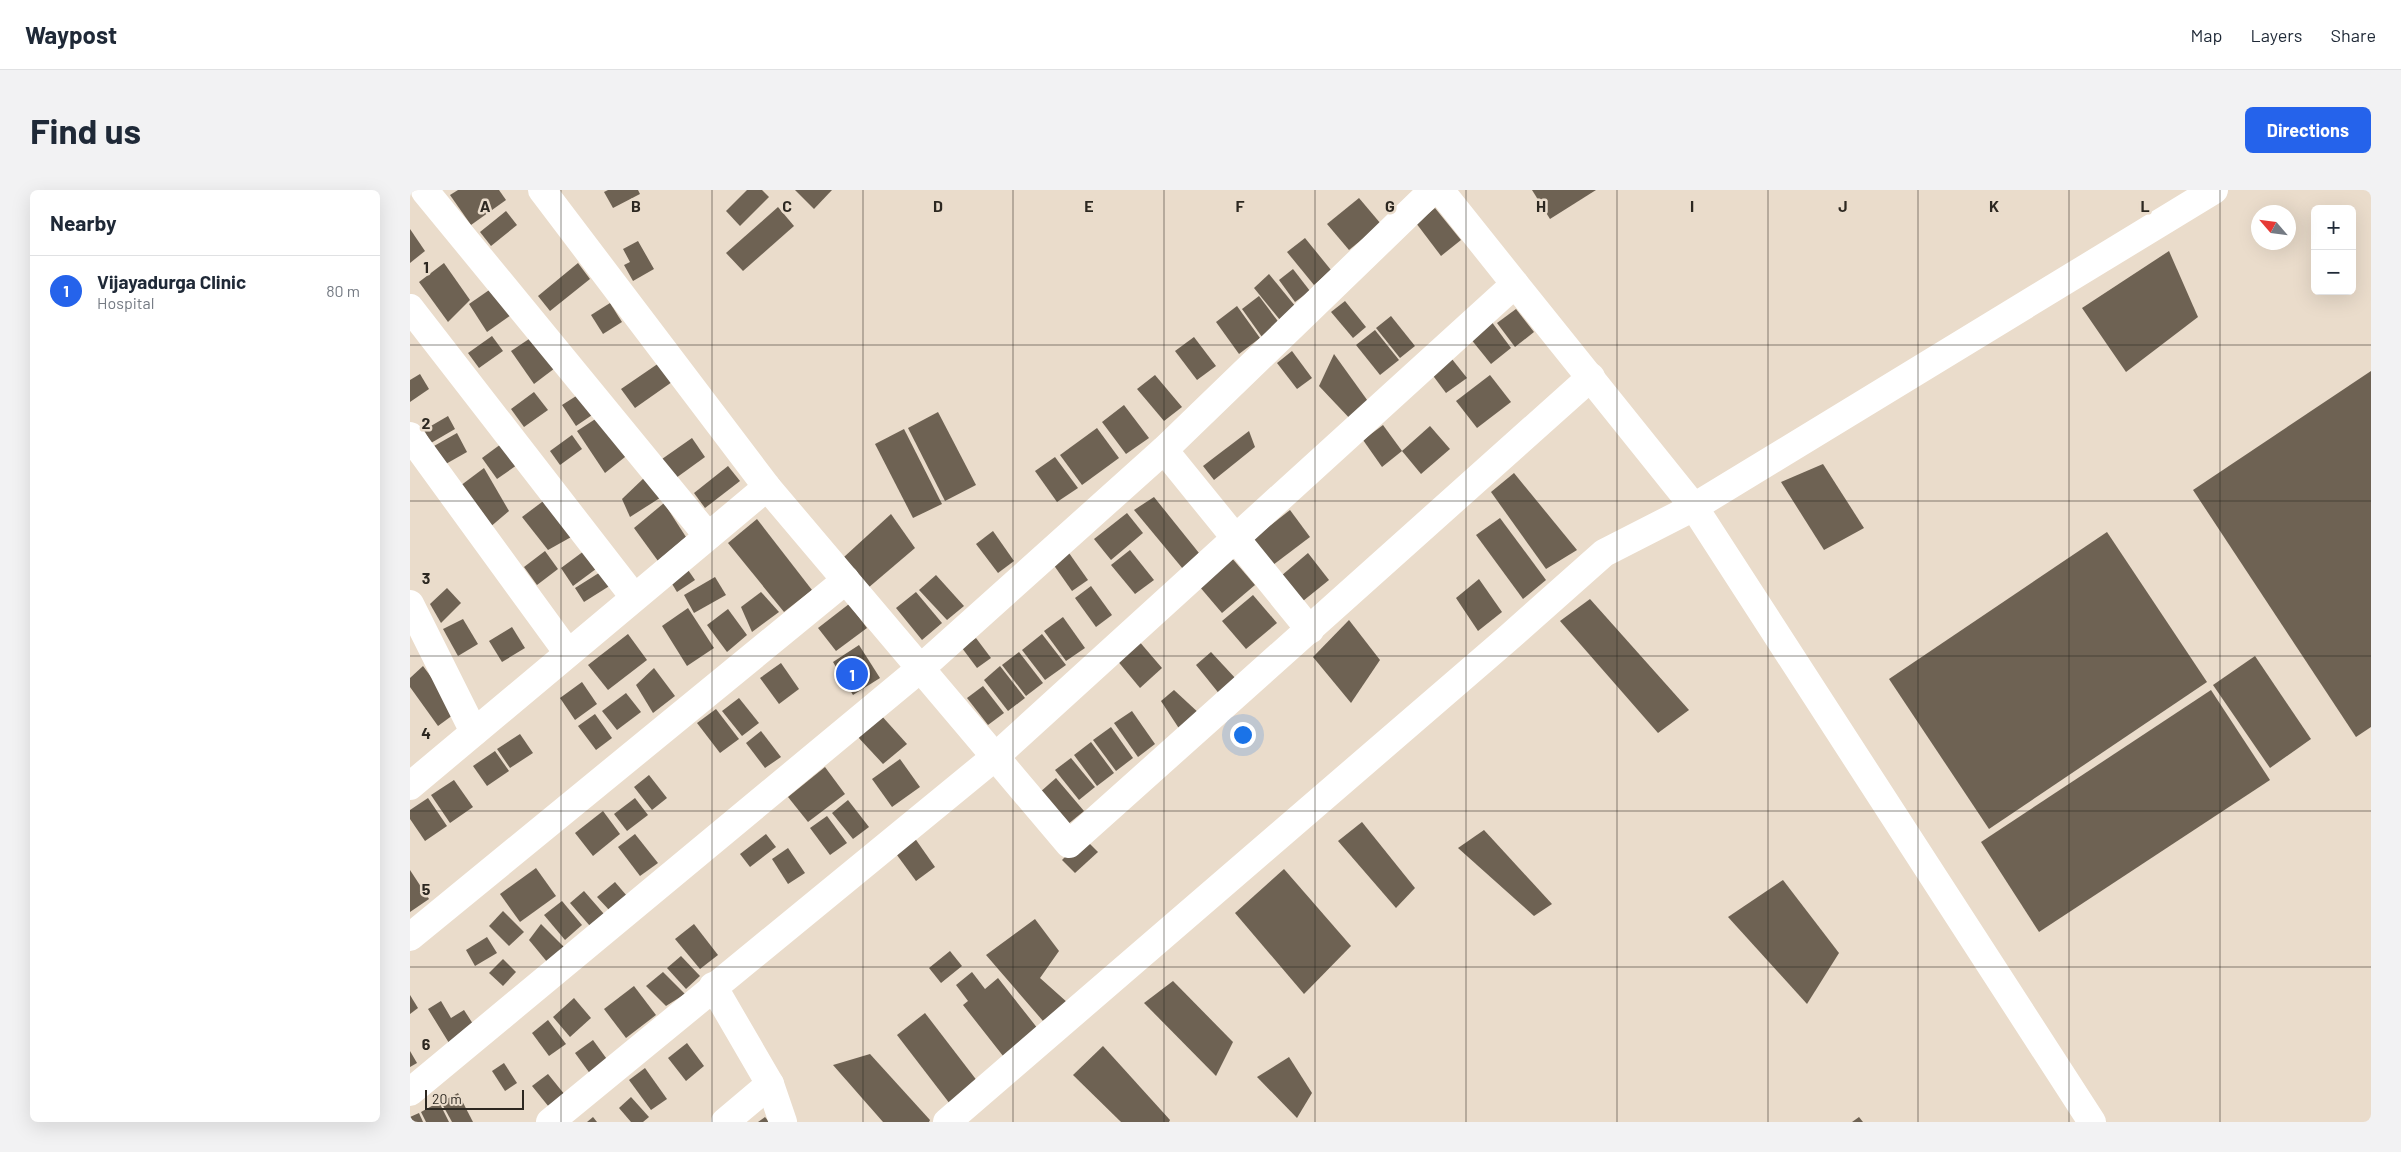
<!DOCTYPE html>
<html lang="en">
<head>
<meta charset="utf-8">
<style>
	:root { --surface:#fff; --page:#f2f2f3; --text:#1f2937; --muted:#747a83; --line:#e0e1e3; --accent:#2563eb }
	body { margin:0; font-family:Barlow,sans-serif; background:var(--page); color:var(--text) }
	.controls { position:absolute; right:15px; top:15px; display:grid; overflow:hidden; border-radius:8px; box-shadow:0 5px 20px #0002 }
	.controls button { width:45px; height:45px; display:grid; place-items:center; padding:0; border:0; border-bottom:1px solid var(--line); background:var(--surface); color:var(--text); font:25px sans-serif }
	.compass { position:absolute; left:1841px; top:15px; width:45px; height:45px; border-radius:50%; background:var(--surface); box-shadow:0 5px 20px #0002; rotate:298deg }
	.scale { position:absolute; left:15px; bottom:12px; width:99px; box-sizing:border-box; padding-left:5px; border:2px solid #2d2821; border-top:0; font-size:14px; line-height:18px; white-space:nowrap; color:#2d2821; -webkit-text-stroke:4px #eadccb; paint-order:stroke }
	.you { position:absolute; left:832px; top:544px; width:18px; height:18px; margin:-12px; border:4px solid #fff; border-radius:50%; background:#1a73e8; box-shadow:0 0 0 8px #1a73e833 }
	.badge { display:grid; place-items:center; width:32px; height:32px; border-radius:50%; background:var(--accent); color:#fff; font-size:16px; font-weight:700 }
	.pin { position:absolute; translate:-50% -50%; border:2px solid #fff; box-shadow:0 1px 5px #0006 }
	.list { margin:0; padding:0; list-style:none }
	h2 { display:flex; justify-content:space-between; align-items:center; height:65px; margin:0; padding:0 20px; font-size:21px }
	h2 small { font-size:16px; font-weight:400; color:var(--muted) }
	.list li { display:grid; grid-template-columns:32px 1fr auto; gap:15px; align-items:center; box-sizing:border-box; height:70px; padding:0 20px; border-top:1px solid var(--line) }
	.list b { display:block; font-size:19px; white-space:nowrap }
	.list p { margin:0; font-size:16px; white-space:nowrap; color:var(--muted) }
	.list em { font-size:16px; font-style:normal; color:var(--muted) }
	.map { position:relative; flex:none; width:1961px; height:932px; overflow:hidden; border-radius:8px }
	header { display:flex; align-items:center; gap:30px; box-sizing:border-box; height:70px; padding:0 25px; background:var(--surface); border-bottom:1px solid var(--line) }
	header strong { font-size:24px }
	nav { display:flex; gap:28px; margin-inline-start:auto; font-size:18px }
	.intro { display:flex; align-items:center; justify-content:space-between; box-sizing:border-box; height:120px; padding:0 30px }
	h1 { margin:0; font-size:35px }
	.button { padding:12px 22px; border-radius:8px; background:var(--accent); color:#fff; font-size:18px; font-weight:700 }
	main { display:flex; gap:30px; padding:0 30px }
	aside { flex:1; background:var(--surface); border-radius:8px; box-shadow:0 5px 20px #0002 }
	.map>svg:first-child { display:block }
	.building { fill:#6e6253 }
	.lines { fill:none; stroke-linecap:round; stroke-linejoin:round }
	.minor { stroke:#fff; stroke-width:28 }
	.grid { fill:none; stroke:#2d2821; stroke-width:1; stroke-opacity:0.55 }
	.grid-label { font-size:16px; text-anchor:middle; font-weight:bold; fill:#2d2821; stroke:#eadccb; stroke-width:5; stroke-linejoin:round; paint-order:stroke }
</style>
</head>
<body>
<header>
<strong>Waypost</strong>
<nav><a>Map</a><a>Layers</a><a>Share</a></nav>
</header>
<div class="intro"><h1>Find us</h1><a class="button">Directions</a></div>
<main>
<aside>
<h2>Nearby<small></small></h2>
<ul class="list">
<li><span class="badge">1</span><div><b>Vijayadurga Clinic</b><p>Hospital</p></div><em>80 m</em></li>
</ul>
</aside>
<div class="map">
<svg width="1961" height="932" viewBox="0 0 1961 932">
	<rect width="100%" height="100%" fill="#eadccb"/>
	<g class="building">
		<polygon points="48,0 89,0 96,10 61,35 40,5"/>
		<polygon points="198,0 228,0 230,4 203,18 194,2"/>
		<polygon points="337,0 352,0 359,7 330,36 316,21"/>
		<polygon points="385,0 422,0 404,19"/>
		<polygon points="1122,0 1186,0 1140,29"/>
		<polygon points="949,8 971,34 939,60 917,34"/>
		<polygon points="368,17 384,36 333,81 316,63"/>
		<polygon points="1025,18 1051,50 1031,66 1006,33"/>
		<polygon points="96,21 107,35 81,56 70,42"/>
		<polygon points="0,39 15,61 0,73"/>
		<polygon points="895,48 921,80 904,95 877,62"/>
		<polygon points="228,51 244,79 223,91 214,75 220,72 213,59"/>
		<polygon points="1759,61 1788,127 1716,182 1672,118"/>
		<polygon points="34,73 60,110 38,132 9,92"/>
		<polygon points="168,73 180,89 140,121 128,106"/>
		<polygon points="883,79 900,101 885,112 869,90"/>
		<polygon points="859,84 886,117 870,130 844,98"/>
		<polygon points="85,96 104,123 77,142 59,114"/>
		<polygon points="849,106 870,134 852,147 832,119"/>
		<polygon points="935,111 956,137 943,148 921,122"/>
		<polygon points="200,113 212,132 193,144 181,125"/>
		<polygon points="827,116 850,148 829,164 806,132"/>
		<polygon points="1106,119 1124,142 1105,157 1087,133"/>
		<polygon points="981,126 1005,156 990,168 966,138"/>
		<polygon points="1081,131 1101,158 1081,174 1060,148"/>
		<polygon points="965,140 989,170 970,185 946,155"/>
		<polygon points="125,145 149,175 124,194 101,161"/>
		<polygon points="82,146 93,161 69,178 58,163"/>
		<polygon points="784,147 806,176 787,190 765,161"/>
		<polygon points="882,161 902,188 887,199 867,173"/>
		<polygon points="924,164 960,214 944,233 909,196"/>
		<polygon points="1038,164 1057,188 1036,203 1018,179"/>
		<polygon points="249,173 262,192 225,218 211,199"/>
		<polygon points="1961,181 1961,537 1946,547 1783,300"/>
		<polygon points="10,184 19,199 0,212 0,190"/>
		<polygon points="745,185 772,217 754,231 727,199"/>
		<polygon points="1080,185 1101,212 1067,238 1046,211"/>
		<polygon points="174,201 188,221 166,236 152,215"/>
		<polygon points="124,202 138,220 114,237 101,219"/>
		<polygon points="714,215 739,248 716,264 692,232"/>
		<polygon points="528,222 566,295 535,311 498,238"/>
		<polygon points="38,226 45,239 21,253 14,240"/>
		<polygon points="190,226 220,263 195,283 167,241"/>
		<polygon points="973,235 992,261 972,277 953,250"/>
		<polygon points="1020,236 1040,259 1011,284 992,261"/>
		<polygon points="687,238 709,268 672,295 650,265"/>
		<polygon points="494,239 532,314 503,328 465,254"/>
		<polygon points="839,241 845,257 804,290 793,276"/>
		<polygon points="47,243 57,262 34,275 24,256"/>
		<polygon points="162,245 172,259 150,275 140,261"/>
		<polygon points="282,248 295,267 266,288 252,269"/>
		<polygon points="91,254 107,275 87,289 72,268"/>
		<polygon points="645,267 668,298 647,312 625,281"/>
		<polygon points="1413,274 1454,338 1414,360 1371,292"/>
		<polygon points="318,276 330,291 295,318 284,303"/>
		<polygon points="74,278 99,321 79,338 50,296"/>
		<polygon points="1104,283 1167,360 1136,379 1081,302"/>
		<polygon points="236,286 253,306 220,327 212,309"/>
		<polygon points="744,307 789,363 773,379 724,320"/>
		<polygon points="136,309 163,346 138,360 112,327"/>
		<polygon points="254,313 276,347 248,371 224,338"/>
		<polygon points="880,320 900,347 863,375 843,349"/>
		<polygon points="717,323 733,343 701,370 684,349"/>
		<polygon points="481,324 505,358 458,398 434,367"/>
		<polygon points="1090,328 1136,390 1113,409 1066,345"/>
		<polygon points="347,329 402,400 374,422 318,353"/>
		<polygon points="583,341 604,371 588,383 566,354"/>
		<polygon points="1697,342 1797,492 1579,639 1479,489"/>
		<polygon points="178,358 190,376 163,396 151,378"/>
		<polygon points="720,360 744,390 725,404 701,375"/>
		<polygon points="135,361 148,379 127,395 114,377"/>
		<polygon points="659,363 678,390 662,401 643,374"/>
		<polygon points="898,363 919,390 893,411 871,386"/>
		<polygon points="821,367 845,395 812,423 789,396"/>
		<polygon points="276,377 285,390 267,402 259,389"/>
		<polygon points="192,381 201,395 174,412 165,398"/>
		<polygon points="526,385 554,416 537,430 509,400"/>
		<polygon points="305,387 316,405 284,423 274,405"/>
		<polygon points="1069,389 1092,422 1068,441 1046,408"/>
		<polygon points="681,396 702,425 686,437 665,408"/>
		<polygon points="37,398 51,413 31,433 20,414"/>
		<polygon points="351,402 369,422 342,442 331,417"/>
		<polygon points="506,402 532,433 512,450 486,418"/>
		<polygon points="843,405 867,433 836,459 812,431"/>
		<polygon points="1180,409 1279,520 1248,543 1150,431"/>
		<polygon points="439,414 457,438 426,461 408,438"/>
		<polygon points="278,418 304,458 277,476 252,436"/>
		<polygon points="318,419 337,445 317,462 297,435"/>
		<polygon points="653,427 675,458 656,471 634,441"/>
		<polygon points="53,429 68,454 48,466 33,439"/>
		<polygon points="939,430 970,470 941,513 903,467"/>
		<polygon points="102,437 115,458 92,472 79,451"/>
		<polygon points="218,444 237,470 198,500 178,475"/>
		<polygon points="632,444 656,475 635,490 612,460"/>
		<polygon points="566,448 581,468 567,478 552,458"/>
		<polygon points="728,450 752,478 730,498 706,469"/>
		<polygon points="449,455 470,488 443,505 423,472"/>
		<polygon points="609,462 633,493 616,506 592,475"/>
		<polygon points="801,462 827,490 811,506 786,475"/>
		<polygon points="1845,466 1901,549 1860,578 1803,495"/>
		<polygon points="371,473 389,499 369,514 350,488"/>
		<polygon points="13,476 47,522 28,536 0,497 0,488"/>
		<polygon points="590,476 615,508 598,521 574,490"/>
		<polygon points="244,478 265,506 243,523 226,495"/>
		<polygon points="172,492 187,514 165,530 150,508"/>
		<polygon points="573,496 594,523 578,535 557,508"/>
		<polygon points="764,500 791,525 770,540 751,511"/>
		<polygon points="1801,500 1860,590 1629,742 1571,652"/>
		<polygon points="216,503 231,522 207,540 192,521"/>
		<polygon points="329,508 349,533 332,546 312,521"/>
		<polygon points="306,519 329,549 310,563 287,533"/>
		<polygon points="722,521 745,554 728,567 704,533"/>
		<polygon points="185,524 202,548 186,560 168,536"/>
		<polygon points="470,524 497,554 473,574 447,546"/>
		<polygon points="701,537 723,568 706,581 683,550"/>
		<polygon points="351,541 371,567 355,578 336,553"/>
		<polygon points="110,544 123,563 100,578 87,559"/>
		<polygon points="681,552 704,583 687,596 664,565"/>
		<polygon points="85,561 99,581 77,596 63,576"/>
		<polygon points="661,568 685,597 669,610 645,580"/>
		<polygon points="490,569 510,597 482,617 462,589"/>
		<polygon points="415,577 435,604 398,632 378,607"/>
		<polygon points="239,585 257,608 242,620 224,597"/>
		<polygon points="646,588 674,621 657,635 629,603"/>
		<polygon points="44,590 63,617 40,633 21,605"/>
		<polygon points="18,608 37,636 15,651 0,629 0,620"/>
		<polygon points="225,608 238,625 217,641 204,624"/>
		<polygon points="438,610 459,637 443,649 422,623"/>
		<polygon points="193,621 210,644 183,666 165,643"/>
		<polygon points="417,626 437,653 420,665 400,638"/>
		<polygon points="952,632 1005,698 986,718 928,651"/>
		<polygon points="1074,640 1142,714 1124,726 1048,658"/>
		<polygon points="225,644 248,673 230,686 208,657"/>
		<polygon points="356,644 366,657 340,677 330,664"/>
		<polygon points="504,647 525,677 506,691 484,661"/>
		<polygon points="674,648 688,662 665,683 652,670"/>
		<polygon points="378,658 395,683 378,694 362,669"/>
		<polygon points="126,678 146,706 110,732 90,704"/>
		<polygon points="874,679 941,756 894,804 825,723"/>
		<polygon points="0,680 19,709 0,722"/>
		<polygon points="1373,690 1429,763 1397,814 1318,727"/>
		<polygon points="205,692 217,706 200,721 187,707"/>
		<polygon points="174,701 194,724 180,736 160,713"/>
		<polygon points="152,711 172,735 155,750 134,725"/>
		<polygon points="93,721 114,742 99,756 79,736"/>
		<polygon points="625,729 649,761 630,788 658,813 633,831 576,765"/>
		<polygon points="131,734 155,758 138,773 119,750"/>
		<polygon points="284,734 308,765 290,779 265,749"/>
		<polygon points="77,747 87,763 65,776 56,760"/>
		<polygon points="540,761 552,776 531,793 519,778"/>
		<polygon points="271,766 290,786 276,799 257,778"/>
		<polygon points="93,769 106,782 93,796 79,783"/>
		<polygon points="253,782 275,804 256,816 236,796"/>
		<polygon points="562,782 575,799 588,788 632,844 597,871 553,815 558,811 546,795"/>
		<polygon points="763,791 823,852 806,886 734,813"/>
		<polygon points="224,796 246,825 216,848 194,819"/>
		<polygon points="0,805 8,818 0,824"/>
		<polygon points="164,808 181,828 160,847 143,827"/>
		<polygon points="31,811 41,828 54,820 65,837 39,853 18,819"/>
		<polygon points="515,823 568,892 540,914 487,845"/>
		<polygon points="138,830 156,854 139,866 122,843"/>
		<polygon points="183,850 199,872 181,885 165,863"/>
		<polygon points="277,853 294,876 276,891 258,868"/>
		<polygon points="693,856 760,930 759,932 711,932 663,885"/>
		<polygon points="0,861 7,873 0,877"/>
		<polygon points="460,864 520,930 519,932 473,932 423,875"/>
		<polygon points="879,867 902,903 887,928 847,887"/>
		<polygon points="94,873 107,893 95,901 82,881"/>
		<polygon points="235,878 257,909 241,920 219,890"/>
		<polygon points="138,884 155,905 139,917 122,896"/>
		<polygon points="48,903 63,932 42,932 31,912"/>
		<polygon points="221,907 239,927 233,932 221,932 209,918"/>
		<polygon points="29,912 39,932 16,932 11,922"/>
		<polygon points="9,923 13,932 0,932 0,927"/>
		<polygon points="183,927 187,932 177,932"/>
		<polygon points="355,927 359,932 348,932"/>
		<polygon points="1449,927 1453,932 1442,932"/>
	</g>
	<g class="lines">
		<g class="minor">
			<polyline points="132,0 357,297 659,654 1181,187"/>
			<polyline points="1030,0 1105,94"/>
			<polyline points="15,1 298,346"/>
			<polyline points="0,118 224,407"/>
			<polyline points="0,246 158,463"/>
			<polyline points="754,260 900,440"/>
			<polyline points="0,414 64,542"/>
			<polyline points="0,596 357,297"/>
			<polyline points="0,747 436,390"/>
			<polyline points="303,796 360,894 373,932"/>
			<polyline points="0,902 511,478 754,260 1023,0"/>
			<polyline points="140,932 585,567 1105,94 1284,317 1682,932"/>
			<polyline points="315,932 360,894"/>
			<polyline points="537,932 1096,450 1194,363 1284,317 1804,0"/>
		</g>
	</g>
	<path class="grid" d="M 151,0 L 151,932M 302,0 L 302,932M 453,0 L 453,932M 603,0 L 603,932M 754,0 L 754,932M 905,0 L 905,932M 1056,0 L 1056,932M 1207,0 L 1207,932M 1358,0 L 1358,932M 1508,0 L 1508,932M 1659,0 L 1659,932M 1810,0 L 1810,932M 0,155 L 1961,155M 0,311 L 1961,311M 0,466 L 1961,466M 0,621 L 1961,621M 0,777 L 1961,777"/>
	<g class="grid-label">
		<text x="75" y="22">A</text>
		<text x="226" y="22">B</text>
		<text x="377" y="22">C</text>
		<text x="528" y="22">D</text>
		<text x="679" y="22">E</text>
		<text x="830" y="22">F</text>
		<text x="980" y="22">G</text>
		<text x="1131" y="22">H</text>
		<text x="1282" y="22">I</text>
		<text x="1433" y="22">J</text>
		<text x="1584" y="22">K</text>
		<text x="1735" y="22">L</text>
		<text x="16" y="83">1</text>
		<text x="16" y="239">2</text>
		<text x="16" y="394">3</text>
		<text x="16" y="549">4</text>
		<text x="16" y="705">5</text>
		<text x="16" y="860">6</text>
	</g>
</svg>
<div class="controls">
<button>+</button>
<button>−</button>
</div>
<svg class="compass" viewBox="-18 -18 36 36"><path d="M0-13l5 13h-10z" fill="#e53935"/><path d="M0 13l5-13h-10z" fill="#747a83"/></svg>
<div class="scale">20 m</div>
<div class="you"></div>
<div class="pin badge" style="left:442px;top:484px">1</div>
</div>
</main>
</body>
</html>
